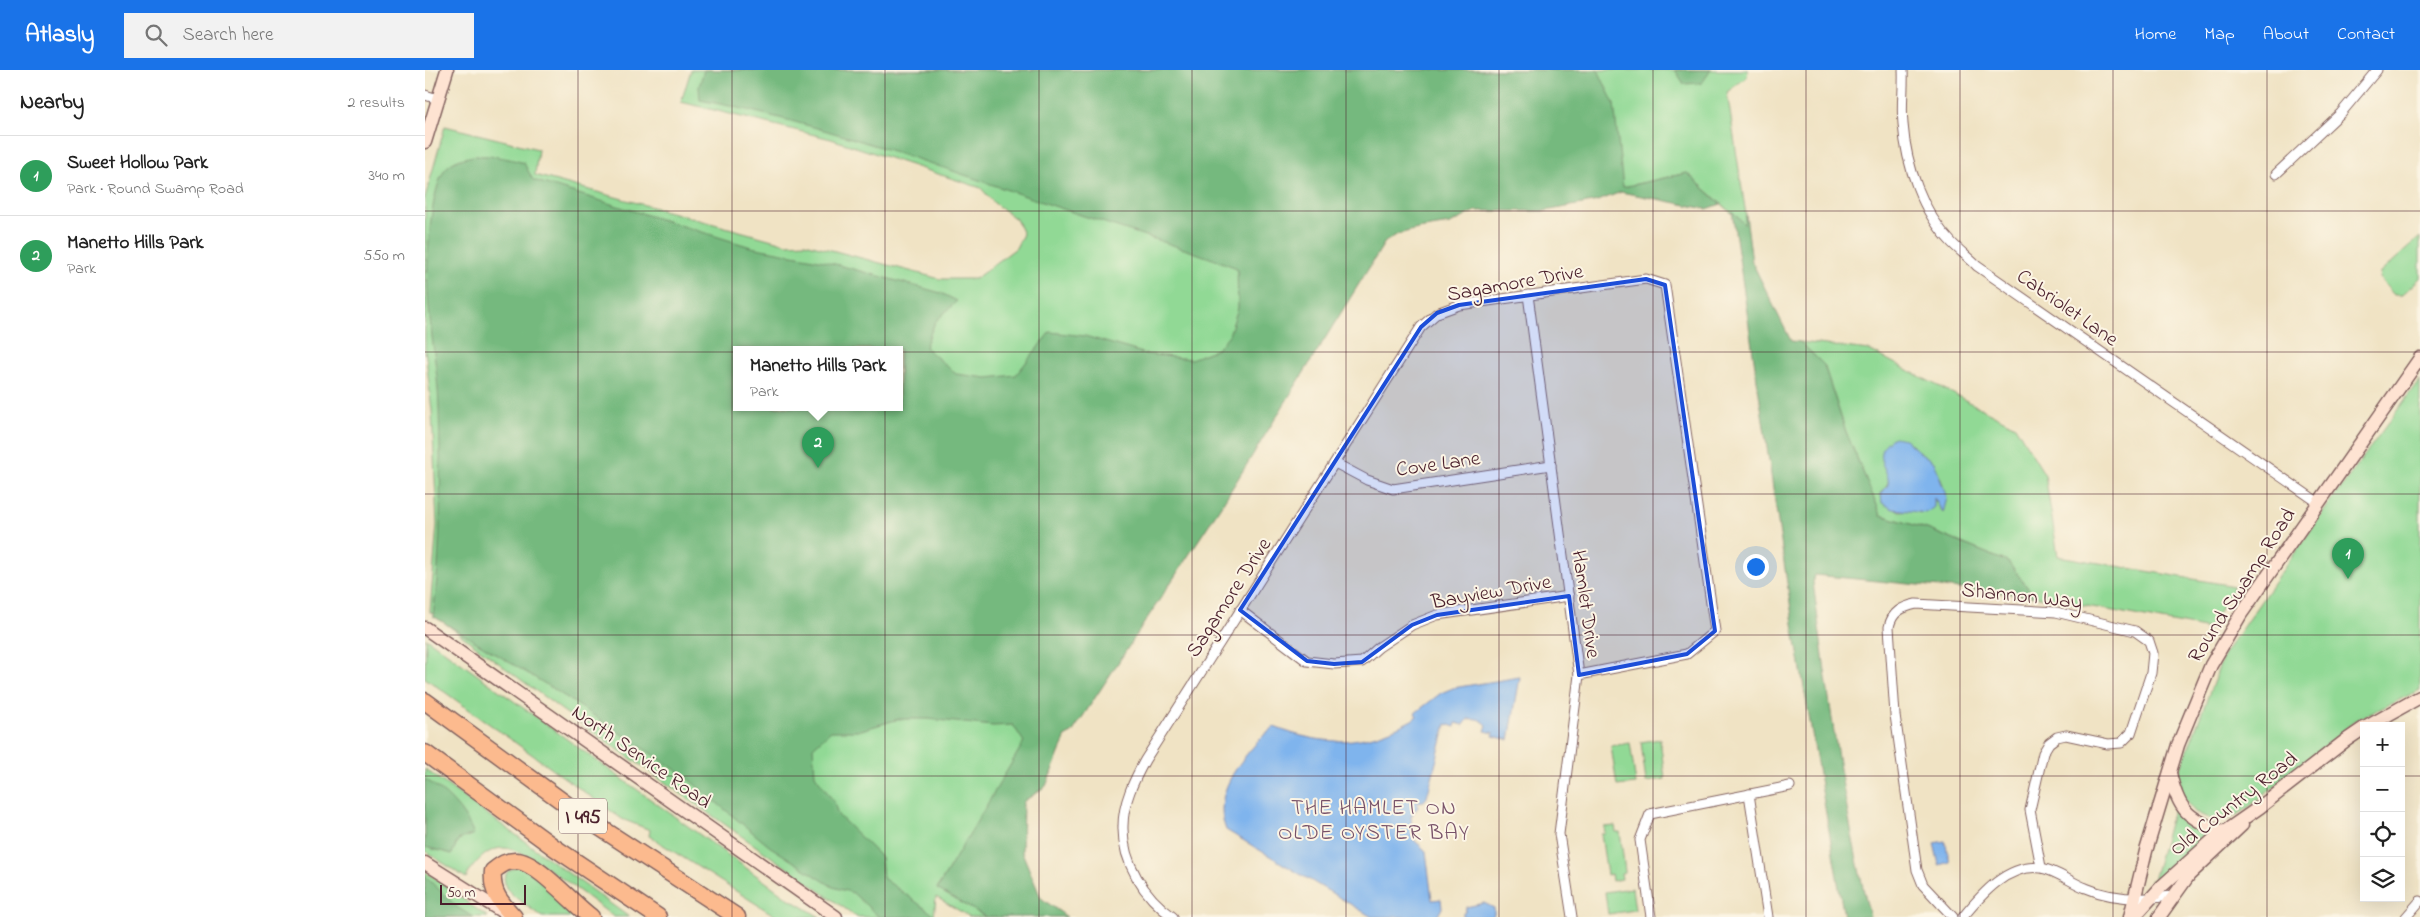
<!DOCTYPE html>
<html lang="en">
<head>
<meta charset="utf-8">
<style>
	:root { --surface:#fff; --page:#f2f2f2; --text:#222; --muted:#767676; --line:#e0e0e0; --accent:#1a73e8 }
	body { margin:0; font-family:"Indie Flower",sans-serif; background:var(--page); color:var(--text) }
	.controls { position:absolute; right:15px; bottom:15px; display:grid; overflow:hidden; border-radius:0px; box-shadow:0 5px 20px #0002 }
	.controls button { width:45px; height:45px; display:grid; place-items:center; padding:0; border:0; border-bottom:1px solid var(--line); background:var(--surface); color:var(--text); font:25px sans-serif }
	.scale { position:absolute; left:15px; bottom:12px; width:86px; box-sizing:border-box; padding-left:5px; border:2px solid #4a1f2b; border-top:0; font-size:14px; line-height:18px; white-space:nowrap; color:#4a1f2b; -webkit-text-stroke:4px #fcf5e5; paint-order:stroke }
	.you { position:absolute; left:1330px; top:496px; width:18px; height:18px; margin:-12px; border:4px solid #fff; border-radius:50%; background:#1a73e8; box-shadow:0 0 0 8px #1a73e833 }
	.badge { display:grid; place-items:center; width:32px; height:32px; border-radius:50%; background:var(--accent); color:#fff; font-size:16px; font-weight:700 }
	.pin { position:absolute; translate:-50% -41px; filter:drop-shadow(0 1px 2px #0008) }
	.pin::after { content:''; position:absolute; top:26px; width:18px; height:15px; background:inherit; clip-path:polygon(0 0,100% 0,50% 100%) }
	.popup { position:absolute; left:308px; top:276px; width:170px; height:65px; box-sizing:border-box; display:grid; place-content:center; border-radius:0px; background:var(--surface); filter:drop-shadow(0 1px 4px #0005); font-size:16px; white-space:nowrap; color:var(--muted) }
	.popup b { font-size:19px; color:var(--text) }
	.popup::after { content:''; position:absolute; left:50%; top:100%; margin-left:-10px; border:10px solid transparent; border-top-color:var(--surface) }
	.list { margin:0; padding:0; list-style:none }
	h2 { display:flex; justify-content:space-between; align-items:center; height:65px; margin:0; padding:0 20px; font-size:21px }
	h2 small { font-size:16px; font-weight:400; color:var(--muted) }
	.list li { display:grid; grid-template-columns:32px 1fr auto; gap:15px; align-items:center; box-sizing:border-box; height:80px; padding:0 20px; border-top:1px solid var(--line) }
	.list b { display:block; font-size:19px; white-space:nowrap }
	.list p { margin:0; font-size:16px; white-space:nowrap; color:var(--muted) }
	.list em { font-size:16px; font-style:normal; color:var(--muted) }
	.icon { flex:none; width:28px; height:28px; fill:none; stroke:currentColor; stroke-width:2; stroke-linecap:round; stroke-linejoin:round }
	.map { position:relative; flex:none; width:1995px; height:847px; overflow:hidden }
	header { display:flex; align-items:center; gap:30px; box-sizing:border-box; height:70px; padding:0 25px; background:var(--accent); color:#fff }
	header strong { font-size:24px }
	nav { display:flex; gap:28px; margin-inline-start:auto; font-size:18px }
	.search { width:350px; height:45px; background:var(--page); display:flex; align-items:center; gap:12px; box-sizing:border-box; padding:0 18px; border-radius:0px; color:var(--muted); font-size:19px }
	main { display:flex }
	aside { flex:1; background:var(--surface) }
	.map>svg:first-child { display:block }
	.green { fill:#91d995; stroke:#6e7c60; fill-rule:evenodd }
	.forest { fill:#74b97e; stroke:#5f6c54; fill-rule:evenodd }
	.water { fill:#7fb4ed; stroke:#646a8c }
	.lines { fill:none; stroke-linecap:round; stroke-linejoin:round }
	.street-casing { stroke:#846461; stroke-width:11 }
	.secondary-casing { stroke:#846461; stroke-width:15 }
	.highway-casing { stroke:#846461; stroke-width:19 }
	.street { stroke:#fff; stroke-width:9 }
	.secondary { stroke:#fee3d2; stroke-width:12 }
	.highway { stroke:#fcba8e; stroke-width:16 }
	.marked { fill:#1d4ed8; fill-opacity:0.2; stroke:#1d4ed8; stroke-width:4; stroke-linejoin:round }
	.grid { fill:none; stroke:#4a1f2b; stroke-width:1; stroke-opacity:0.55 }
	.labels { text-anchor:middle; stroke-width:4; stroke-linejoin:round; paint-order:stroke }
	.shield { fill:#fcf5e5; stroke:#7f5f63; stroke-width:1 }
	.shield-label { font-size:20px; font-weight:bold; fill:#4a1f2b }
	.street-label { font-size:21px; fill:#4a1f2b; stroke:#fcf5e5 }
	.neighbourhood-label { font-size:22px; letter-spacing:1px; fill:#785269; stroke:#fcf5e5 }
</style>
</head>
<body>
<header>
<strong>Atlasly</strong>
<div class="search"><svg class="icon" aria-label="search" viewBox="0 0 24 24"><circle cx="10" cy="10" r="6"/><path d="M15 15l6 6"/></svg>Search here</div>
<nav><a>Home</a><a>Map</a><a>About</a><a>Contact</a></nav>
</header>
<main>
<aside>
<h2>Nearby<small>2 results</small></h2>
<ul class="list">
<li><span class="badge" style="background:#2e9e5b">1</span><div><b>Sweet Hollow Park</b><p>Park · Round Swamp Road</p></div><em>340 m</em></li>
<li><span class="badge" style="background:#2e9e5b">2</span><div><b>Manetto Hills Park</b><p>Park</p></div><em>550 m</em></li>
</ul>
</aside>
<div class="map">
<svg width="1995" height="847" viewBox="0 0 1995 847">
	<rect width="100%" height="100%" fill="#fcf5e5"/>
	<filter id="ink" filterUnits="userSpaceOnUse"><feTurbulence type="fractalNoise" baseFrequency=".02" numOctaves="2"/><feDisplacementMap in="SourceGraphic" scale="10" xChannelSelector="R" yChannelSelector="G"/><feConvolveMatrix kernelMatrix="1 2 1 2 8 2 1 2 1" color-interpolation-filters="sRGB"/></filter>
	<filter id="wash" filterUnits="userSpaceOnUse"><feTurbulence type="fractalNoise" baseFrequency=".0096" numOctaves="4" result="noise"/><feDisplacementMap in="SourceGraphic" scale="20" xChannelSelector="R" yChannelSelector="G"/><feGaussianBlur stdDeviation="1.12" result="paint"/><feColorMatrix in="noise" values="0 0 0 0 0 0 0 0 0 0 0 0 0 0 0 0 0 1.4 0 .05"/><feComposite in="paint" operator="in"/></filter>
	<g filter="url(#wash)">
		<rect width="100%" height="100%" fill="#f0e3c4"/>
		<g class="green">
			<path d="M 266,0 L 1323,0 L 1322,7 L 1302,22 L 1321,145 L 1319,154 L 1262,103 L 1198,117 L 952,122 L 512,818 L 561,847 L 545,847 L 511,827 L 509,847 L 432,847 L 138,641 L 5,542 L 12,455 L 7,341 L 0,278 L 0,128 L 20,56 L 113,79 L 110,105 L 362,174 L 380,173 L 515,209 L 550,209 L 591,178 L 598,164 L 591,149 L 569,133 L 556,118 L 406,69 L 256,32 ZM 312,279 L 474,279 L 474,337 L 312,337 ZM 792,279 L 791,291 L 774,286 Z"/>
			<polygon points="1995,167 1995,208 1977,225 1969,225 1954,208 1955,203"/>
			<path d="M 1375,272 L 1444,280 L 1590,356 L 1620,405 L 1633,486 L 1809,516 L 1784,559 L 1609,526 L 1583,492 L 1502,459 L 1456,445 L 1421,362 L 1399,295 ZM 1480,369 L 1493,381 L 1509,392 L 1518,415 L 1518,443 L 1509,428 L 1495,443 L 1488,440 L 1474,441 L 1456,424 L 1462,415 Z"/>
			<polygon points="1995,309 1995,620 1930,651 1819,741 1804,749 1787,750 1770,742 1758,728 1754,703 1799,584 1904,434"/>
			<polygon points="1,568 363,828 395,847 352,847 224,766 225,760 197,749 0,608"/>
			<polygon points="1235,669 1240,709 1221,712 1216,672"/>
			<polygon points="1205,673 1211,714 1192,716 1186,676"/>
			<path d="M 0,699 L 204,847 L 189,847 C 168,832 101,777 78,778 C 62,778 47,795 41,808 L 0,781 Z"/>
			<polygon points="1750,739 1779,760 1779,767 1726,815 1725,810 1728,810 1747,743"/>
			<polygon points="1190,756 1191,762 1195,762 1200,802 1196,803 1197,809 1187,811 1186,804 1182,805 1176,764 1180,764 1179,757"/>
			<polygon points="93,796 103,799 158,847 117,847 90,827 81,818 79,808 83,801"/>
			<path d="M 0,802 C 23,815 41,833 63,847 L 0,847 Z"/>
			<polygon points="1207,818 1210,840 1183,844 1180,822"/>
		</g>
		<g class="forest">
			<path d="M 279,0 L 1173,0 L 1189,34 L 1198,117 L 1262,103 L 1296,134 L 1282,139 L 1196,122 L 1173,131 L 1120,141 L 1051,141 L 1025,154 L 993,159 L 973,164 L 960,172 L 796,436 L 647,663 L 641,666 L 621,716 L 598,732 L 597,782 L 616,828 L 642,847 L 561,847 L 512,819 L 599,672 L 588,655 L 568,656 L 503,649 L 474,649 L 433,661 L 406,661 L 388,677 L 390,705 L 409,732 L 413,745 L 456,787 L 458,808 L 512,847 L 454,847 L 428,823 L 408,817 L 344,776 L 257,704 L 127,618 L 8,546 C 17,477 16,408 14,338 C 13,300 5,263 3,225 C 1,199 4,113 23,96 C 42,80 77,86 99,93 L 108,110 L 326,177 L 399,191 L 516,223 L 532,231 L 510,252 L 500,277 L 531,304 L 562,308 L 591,305 L 625,262 L 660,266 L 721,284 L 766,289 L 792,279 L 804,265 L 813,238 L 812,198 C 752,175 690,157 629,136 C 513,96 396,53 275,30 L 274,17 ZM 312,279 L 474,279 L 474,337 L 312,337 Z"/>
			<polygon points="1250,0 1286,0 1277,13 1259,14"/>
			<path d="M 1307,141 L 1319,154 L 1321,145 L 1327,192 L 1366,271 L 1375,272 L 1399,295 L 1421,362 L 1456,445 L 1502,459 L 1583,492 L 1609,526 L 1390,505 L 1388,512 C 1403,625 1418,737 1445,847 L 1419,847 L 1369,560 Z"/>
			<path d="M 0,709 C 21,722 39,740 49,764 L 33,770 L 27,784 L 0,777 Z"/>
			<polygon points="0,806 33,838 48,847 0,847"/>
		</g>
		<g class="water">
			<path d="M 1469,367 L 1480,369 L 1493,381 L 1509,392 L 1522,428 L 1518,443 L 1509,428 L 1509,437 L 1501,443 L 1468,439 L 1457,433 L 1456,424 C 1458,421 1462,417 1463,414 C 1466,399 1441,385 1469,367 Z"/>
			<path d="M 1095,607 L 1084,670 L 1068,666 L 1069,663 L 1060,661 L 1062,655 C 1056,649 1051,648 1043,649 L 1039,655 L 1031,653 L 1030,657 L 1021,654 L 1002,727 L 999,731 L 992,732 L 993,737 L 986,746 L 988,769 L 1001,781 L 1007,830 L 1016,829 L 1017,838 L 1012,847 L 947,847 L 801,760 C 787,724 813,693 837,667 C 841,663 845,661 849,657 C 901,677 938,676 987,650 L 992,646 L 990,643 L 1016,623 L 1028,618 Z"/>
			<polygon points="1520,771 1525,792 1514,795 1509,773"/>
			<polygon points="1059,833 1069,838 1069,845 1067,847 1038,847 1038,843 1040,842 1041,837"/>
		</g>
	</g>
	<g filter="url(#ink)">
		<g class="lines">
			<g class="street-casing">
				<g id="street">
					<path d="M 1478,0 C 1479,18 1476,36 1478,54 C 1481,95 1497,142 1527,173 C 1535,181 1544,188 1552,196 L 1894,433"/>
					<polyline points="0,25 13,29"/>
					<polyline points="1851,104 1916,43 1952,0"/>
					<polyline points="1103,225 1154,605 1134,764 1147,847"/>
					<polyline points="910,393 942,410 968,419 1126,395"/>
					<polyline points="815,540 882,591 909,594 937,592 954,577 987,555 1012,545 1144,526"/>
					<polyline points="1324,724 1343,847"/>
					<path d="M 748,847 C 719,827 697,792 698,756 C 698,733 709,710 720,690 L 996,257 L 1012,243 L 1034,235 L 1221,209 L 1240,215 L 1290,561 L 1262,584 L 1154,605"/>
					<polyline points="1226,847 1215,770 1225,744 1365,716"/>
					<path d="M 1528,847 L 1498,815 L 1492,800 L 1470,645 L 1464,557 C 1467,542 1477,537 1491,534 L 1631,542 L 1710,561 L 1724,571 L 1728,583 L 1726,603 L 1706,663 L 1696,673 L 1683,674 L 1641,665 L 1632,667 L 1624,673 L 1618,683 L 1605,740 L 1616,797"/>
					<path d="M 1538,847 C 1556,825 1583,793 1616,798 C 1630,800 1647,813 1661,818 C 1688,830 1718,830 1747,826"/>
					<polyline points="1981,847 1995,831"/>
				</g>
			</g>
			<g class="secondary-casing">
				<g id="secondary">
					<polyline points="0,72 22,0"/>
					<polyline points="0,558 411,847"/>
					<polyline points="1943,656 1995,627"/>
					<path d="M 1745,703 C 1753,740 1763,749 1798,762"/>
					<polyline points="0,793 84,846"/>
					<polyline points="1705,847 1721,781 1753,675 1786,595 1816,544 1995,288"/>
					<polyline points="1709,847 1737,816 1789,769 1835,737 1920,671 1939,658"/>
					<polyline points="1734,847 1764,805 1817,755"/>
				</g>
			</g>
			<g class="highway-casing">
				<g id="highway">
					<polyline points="0,631 156,745 312,847"/>
					<polyline points="0,683 130,778 233,847"/>
					<path d="M 89,847 C 75,832 66,822 68,801 C 76,795 82,790 92,791 C 112,792 148,834 166,847"/>
				</g>
			</g>
			<use href="#street" class="street"/>
			<use href="#secondary" class="secondary"/>
			<use href="#highway" class="highway"/>
		</g>
	</g>
	<path class="marked" d="M 1221,209 L 1240,215 L 1290,561 L 1262,584 L 1154,605 L 1144,526 L 1012,545 L 987,555 L 937,592 L 909,594 L 882,591 L 815,540 L 996,257 L 1012,243 L 1034,235 Z"/>
	<path class="grid" d="M 153,0 L 153,847M 307,0 L 307,847M 460,0 L 460,847M 614,0 L 614,847M 767,0 L 767,847M 921,0 L 921,847M 1074,0 L 1074,847M 1228,0 L 1228,847M 1381,0 L 1381,847M 1535,0 L 1535,847M 1688,0 L 1688,847M 1842,0 L 1842,847M 0,141 L 1995,141M 0,282 L 1995,282M 0,424 L 1995,424M 0,565 L 1995,565M 0,706 L 1939,706M 1976,706 L 1995,706"/>
	<g class="labels">
		<rect class="shield" x="134" y="728.5" width="48" height="35" rx="4"/>
		<g class="shield-label">
			<text x="158" y="753">I 495</text>
		</g>
		<g class="street-label">
			<text transform="translate(1090 212) rotate(-10)" y="7">Sagamore Drive</text>
			<text transform="translate(1643 237) rotate(35)" y="7">Cabriolet Lane</text>
			<text transform="translate(1013 393) rotate(-8)" y="7">Cove Lane</text>
			<text transform="translate(1816 515) rotate(-57)" y="7">Round Swamp Road</text>
			<text transform="translate(1066 521) rotate(-10)" y="7">Bayview Drive</text>
			<text transform="translate(1597 525) rotate(6)" y="7">Shannon Way</text>
			<text transform="translate(803 527) rotate(-57)" y="7">Sagamore Drive</text>
			<text transform="translate(1162 534) rotate(82)" y="7">Hamlet Drive</text>
			<text transform="translate(217 686) rotate(35)" y="7">North Service Road</text>
			<text transform="translate(1808 733) rotate(-38)" y="7">Old Country Road</text>
		</g>
		<g class="neighbourhood-label">
			<text x="949" y="744">THE HAMLET ON<tspan x="949" dy="25">OLDE OYSTER BAY</tspan></text>
		</g>
	</g>
</svg>
<div class="controls">
<button>+</button>
<button>−</button>
<button><svg class="icon" aria-label="locate" viewBox="0 0 24 24"><circle cx="12" cy="12" r="6"/><path d="M12 2v4M12 18v4M2 12h4M18 12h4"/></svg></button>
<button><svg class="icon" aria-label="layers" viewBox="0 0 24 24"><path d="M12 4l9 5-9 5-9-5zM3 14l9 5 9-5"/></svg></button>
</div>
<div class="scale">50 m</div>
<div class="you"></div>
<div class="pin badge" style="left:1923px;top:509px;background:#2e9e5b">1</div>
<div class="pin badge" style="left:393px;top:398px;background:#2e9e5b">2</div>
<div class="popup"><b>Manetto Hills Park</b>Park</div>
</div>
</main>
</body>
</html>
